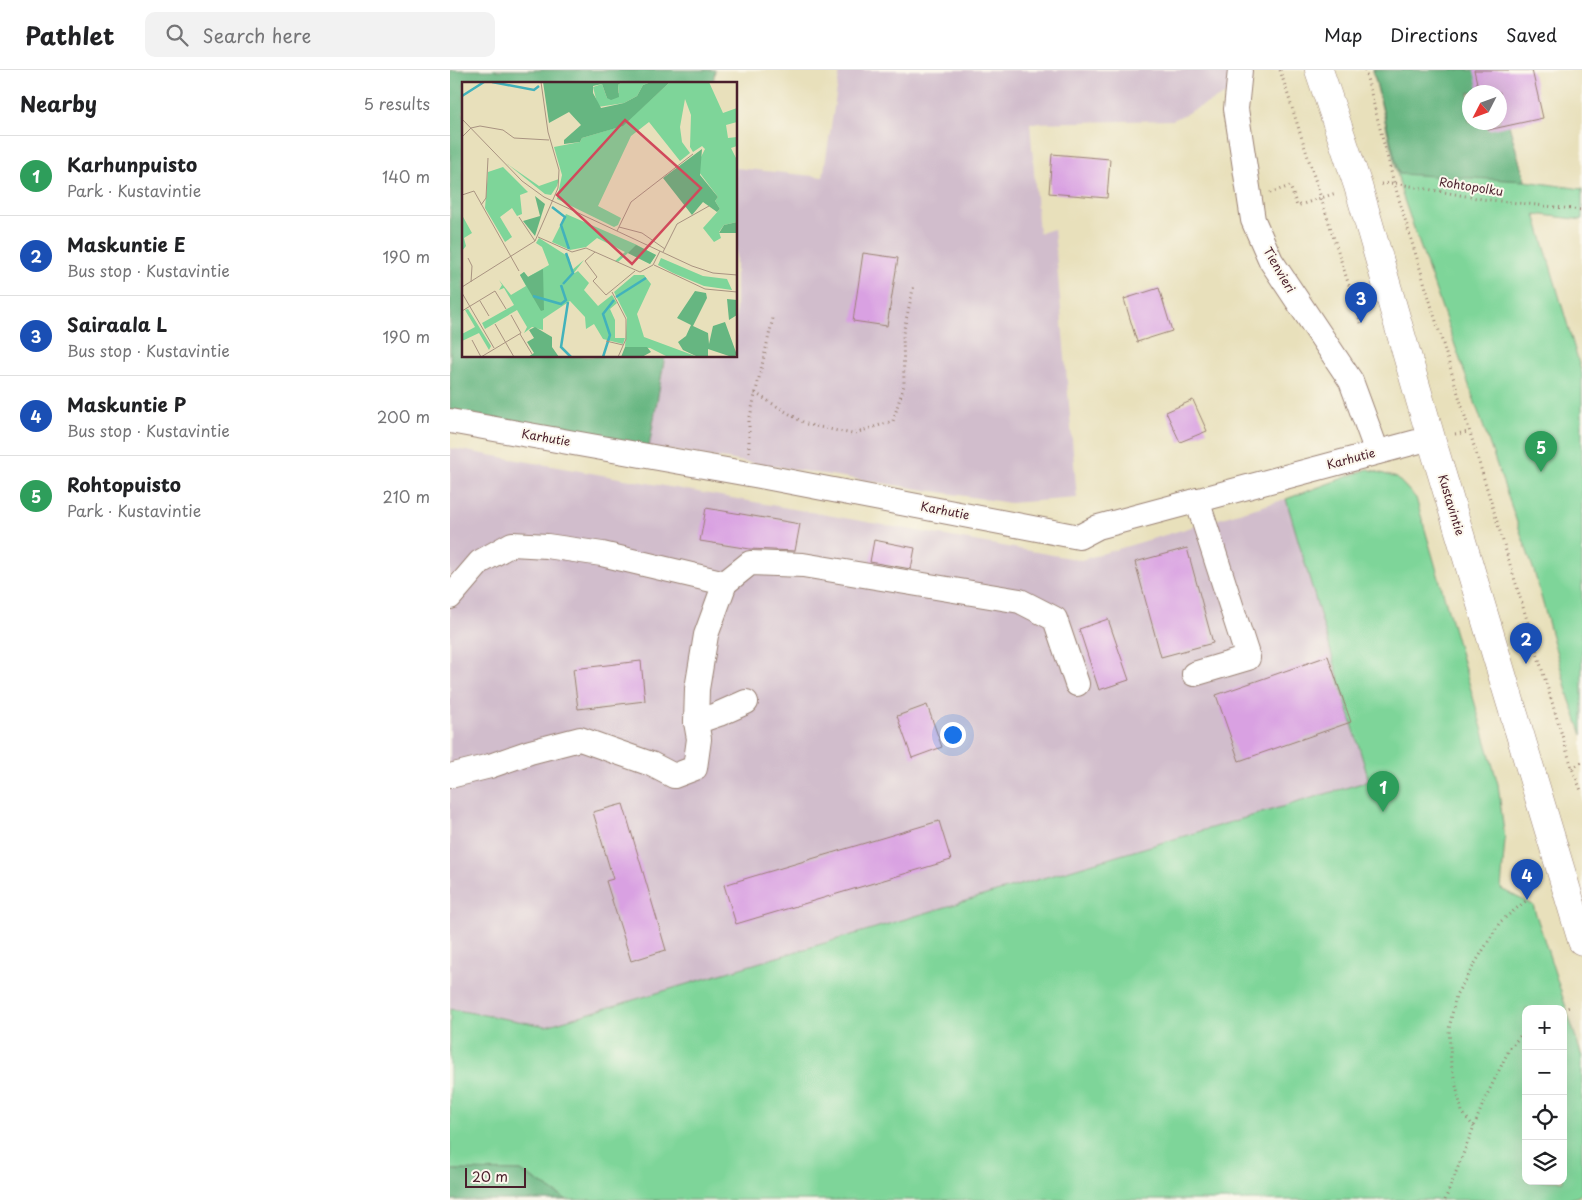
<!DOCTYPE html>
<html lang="en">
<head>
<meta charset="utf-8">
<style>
	:root { --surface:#fff; --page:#f2f2f2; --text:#202124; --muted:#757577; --line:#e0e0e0; --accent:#2563eb }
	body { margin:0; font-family:"Playpen Sans",sans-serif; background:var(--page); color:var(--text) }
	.controls { position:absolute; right:15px; bottom:15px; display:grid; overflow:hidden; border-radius:10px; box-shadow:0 5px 20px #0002 }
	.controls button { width:45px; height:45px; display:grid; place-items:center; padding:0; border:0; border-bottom:1px solid var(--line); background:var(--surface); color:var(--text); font:25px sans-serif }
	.compass { position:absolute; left:1012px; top:15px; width:45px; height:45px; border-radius:50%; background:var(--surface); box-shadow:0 5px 20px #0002; rotate:228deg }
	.scale { position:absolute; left:15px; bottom:12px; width:61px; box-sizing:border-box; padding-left:5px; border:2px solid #4a1f2b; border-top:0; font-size:14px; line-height:18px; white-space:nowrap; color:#4a1f2b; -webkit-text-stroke:4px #fbf7ec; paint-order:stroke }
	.you { position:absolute; left:502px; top:664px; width:18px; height:18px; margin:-12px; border:4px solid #fff; border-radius:50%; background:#1a73e8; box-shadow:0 0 0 8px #1a73e833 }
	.badge { display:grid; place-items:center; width:32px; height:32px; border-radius:50%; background:var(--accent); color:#fff; font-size:16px; font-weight:700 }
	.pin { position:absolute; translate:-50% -41px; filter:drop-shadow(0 1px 2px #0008) }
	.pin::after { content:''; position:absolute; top:26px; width:18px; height:15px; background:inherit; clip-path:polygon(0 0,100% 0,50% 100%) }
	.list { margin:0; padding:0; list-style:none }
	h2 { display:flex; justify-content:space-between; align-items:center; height:65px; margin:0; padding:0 20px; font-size:21px }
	h2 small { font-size:16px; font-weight:400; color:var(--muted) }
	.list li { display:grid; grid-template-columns:32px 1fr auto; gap:15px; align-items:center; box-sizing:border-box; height:80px; padding:0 20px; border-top:1px solid var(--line) }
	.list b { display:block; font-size:19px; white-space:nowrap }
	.list p { margin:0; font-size:16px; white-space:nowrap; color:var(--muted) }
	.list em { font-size:16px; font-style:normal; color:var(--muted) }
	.icon { flex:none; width:28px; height:28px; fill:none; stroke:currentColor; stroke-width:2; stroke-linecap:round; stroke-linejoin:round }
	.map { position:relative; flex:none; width:1132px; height:1130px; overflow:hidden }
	header { display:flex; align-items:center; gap:30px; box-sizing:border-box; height:70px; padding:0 25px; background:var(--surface); border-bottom:1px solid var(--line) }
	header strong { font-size:24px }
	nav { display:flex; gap:28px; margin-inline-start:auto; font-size:18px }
	.search { width:350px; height:45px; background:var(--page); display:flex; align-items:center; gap:12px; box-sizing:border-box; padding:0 18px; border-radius:10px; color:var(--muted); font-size:19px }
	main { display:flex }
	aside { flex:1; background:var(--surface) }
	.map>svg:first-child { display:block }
	.industrial { fill:#d1bdcc }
	.green { fill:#7ed599; stroke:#647a62; fill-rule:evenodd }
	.forest { fill:#66b681; stroke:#586a56 }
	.building { fill:#d9a1e2 }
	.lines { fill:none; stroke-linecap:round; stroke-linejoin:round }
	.minor-casing { stroke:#998073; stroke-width:26 }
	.major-casing { stroke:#998073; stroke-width:29 }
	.path { stroke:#998073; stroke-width:3; stroke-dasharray:1 4; stroke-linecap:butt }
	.minor { stroke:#fff; stroke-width:24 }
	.major { stroke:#fff; stroke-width:28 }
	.labels { text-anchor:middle; stroke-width:4; stroke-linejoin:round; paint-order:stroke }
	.street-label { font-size:12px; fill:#4a1f2b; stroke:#fbf7ec }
	.inset-river { fill:none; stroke:#42b2bb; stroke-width:2.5 }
	.inset-road { fill:none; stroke:#a99381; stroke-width:1 }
	.view { fill:#d1495b; fill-opacity:0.15; stroke:#d1495b; stroke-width:2.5 }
	.inset-edge { fill:none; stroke:#4a1f2b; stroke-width:2.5 }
</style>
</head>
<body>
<header>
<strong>Pathlet</strong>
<div class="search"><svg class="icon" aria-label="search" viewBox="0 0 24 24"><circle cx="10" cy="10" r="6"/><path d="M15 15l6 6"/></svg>Search here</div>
<nav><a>Map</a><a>Directions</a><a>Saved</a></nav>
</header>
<main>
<aside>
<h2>Nearby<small>5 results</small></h2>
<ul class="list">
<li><span class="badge" style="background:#2e9e5b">1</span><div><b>Karhunpuisto</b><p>Park · Kustavintie</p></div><em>140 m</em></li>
<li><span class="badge" style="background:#1a4fb4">2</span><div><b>Maskuntie E</b><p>Bus stop · Kustavintie</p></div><em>190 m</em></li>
<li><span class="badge" style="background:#1a4fb4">3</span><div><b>Sairaala L</b><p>Bus stop · Kustavintie</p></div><em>190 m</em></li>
<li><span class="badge" style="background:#1a4fb4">4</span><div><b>Maskuntie P</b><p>Bus stop · Kustavintie</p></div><em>200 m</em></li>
<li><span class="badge" style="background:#2e9e5b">5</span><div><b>Rohtopuisto</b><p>Park · Kustavintie</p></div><em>210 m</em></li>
</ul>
</aside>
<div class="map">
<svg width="1132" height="1130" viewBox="0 0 1132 1130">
	<rect width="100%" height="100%" fill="#fbf7ec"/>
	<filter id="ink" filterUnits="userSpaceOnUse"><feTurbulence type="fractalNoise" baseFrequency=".02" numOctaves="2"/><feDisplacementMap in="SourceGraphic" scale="10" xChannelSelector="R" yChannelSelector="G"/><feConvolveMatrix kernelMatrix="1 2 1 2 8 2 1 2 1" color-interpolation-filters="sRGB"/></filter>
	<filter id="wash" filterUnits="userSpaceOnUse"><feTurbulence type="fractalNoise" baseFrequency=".0096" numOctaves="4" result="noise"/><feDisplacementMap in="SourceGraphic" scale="20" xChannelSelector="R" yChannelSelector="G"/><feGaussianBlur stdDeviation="1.12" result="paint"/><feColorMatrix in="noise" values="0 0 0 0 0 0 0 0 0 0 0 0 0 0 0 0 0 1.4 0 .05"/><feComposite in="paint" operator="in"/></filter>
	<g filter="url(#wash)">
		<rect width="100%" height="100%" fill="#e8e0bb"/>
		<g class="industrial">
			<polygon points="390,0 801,0 803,11 723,50 580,53 589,163 604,159 627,428 560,433 199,377 215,286 286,286 286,98 373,107"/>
			<polygon points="0,378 631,490 836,429 920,711 96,956 0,939"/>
		</g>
		<g class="green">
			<polygon points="923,0 1049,22 1019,22 1019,52 1050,52 1050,24 1075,111 1132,119 1132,150 1085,144 1132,304 1132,665 1119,628 1084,501 952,124"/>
			<path d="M 918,399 L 947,408 L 966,428 L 1048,714 L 1055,770 L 1051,819 L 1083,835 L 1132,987 L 1132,1122 L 1129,1126 L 1118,1130 L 117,1130 L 71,1101 L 0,1100 L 0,939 L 96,956 L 919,711 L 836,429 ZM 1076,939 L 1113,939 L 1113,1111 L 1076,1111 Z"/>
		</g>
		<g class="forest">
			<polygon points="0,0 265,0 263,14 14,14 14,286 215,286 199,377 0,340"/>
			<polygon points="923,0 1042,0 1049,22 1019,22 1019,52 1050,52 1050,24 1075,111 949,104"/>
			<polygon points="0,1100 71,1101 117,1130 0,1130"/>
		</g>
		<g id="blocks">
			<g class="building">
				<polygon points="1024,0 1082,0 1093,48 1038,60 1036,52 1050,52 1050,22 1029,22"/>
				<polygon points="602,84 660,89 657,128 599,123"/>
				<polygon points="413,183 448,188 437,256 403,251"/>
				<polygon points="709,218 722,261 687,272 674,229"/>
				<polygon points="743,330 757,361 730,372 716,342"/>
				<polygon points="256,438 350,454 345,481 300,479 250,471"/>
				<polygon points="424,470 465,478 461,499 420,492"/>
				<polygon points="737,478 763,573 711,587 685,492"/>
				<polygon points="658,549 679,610 649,620 629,559"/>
				<polygon points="878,586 901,652 789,691 766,625"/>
				<polygon points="191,591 195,631 128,639 123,599"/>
				<polygon points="477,635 492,677 462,688 447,646"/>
				<polygon points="173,734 216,880 181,891 156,811 163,809 143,742"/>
				<polygon points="489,751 501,790 286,854 274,815"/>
			</g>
		</g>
	</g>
	<g filter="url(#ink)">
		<use href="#blocks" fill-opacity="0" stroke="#998073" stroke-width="1"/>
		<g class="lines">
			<g class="minor-casing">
				<g id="minor">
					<polyline points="790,0 786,39 803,150 821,191 901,311 927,382"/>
					<polyline points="0,351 310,406 629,467 648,457 981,368"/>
					<polyline points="0,527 30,492 62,474 97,476 152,484 275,513"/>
					<polyline points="744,604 798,588 747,430"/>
					<polyline points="246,652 269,644 296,632"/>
					<polyline points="0,706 40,696 80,682 130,669 201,694 224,706 245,698 249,669 246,652 247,619 256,565 275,513 300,493 353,495 570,531 605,549 627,614"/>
				</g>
			</g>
			<g class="major-casing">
				<polyline id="major" points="869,0 908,116 981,368 1132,871"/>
			</g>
			<g class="path">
				<polyline points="830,0 911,253"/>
				<polyline points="915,0 944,113 1122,698 1132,723"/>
				<polyline points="931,114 944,113 1032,129 1132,140"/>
				<polyline points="820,123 840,116 847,136 886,123"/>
				<polyline points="305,323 356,354 402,364 443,351 454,315 453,263 464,215"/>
				<polyline points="1005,364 1019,362"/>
				<polyline points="299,382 299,351 323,248"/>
				<polyline points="1122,698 1132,692"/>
				<polyline points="1113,939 1120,937"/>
				<polyline points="1024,1057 1012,1042 1001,994 999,959 1006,925 1050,852 1077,830"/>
				<polyline points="995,1130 1034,1031 1060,978 1076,959"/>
			</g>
			<use href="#minor" class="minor"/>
			<use href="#major" class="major"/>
		</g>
	</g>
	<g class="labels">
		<g class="street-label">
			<text transform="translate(1021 117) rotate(9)" y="4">Rohtopolku</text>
			<text transform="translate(829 200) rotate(60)" y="4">Tienvieri</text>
			<text transform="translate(96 368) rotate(10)" y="4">Karhutie</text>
			<text transform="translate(901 389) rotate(-15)" y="4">Karhutie</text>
			<text transform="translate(1001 435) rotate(73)" y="4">Kustavintie</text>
			<text transform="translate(495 441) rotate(11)" y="4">Karhutie</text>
		</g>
	</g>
	<g transform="translate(12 12)">
		<rect width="275" height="275" fill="#e8e0bb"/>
		<path d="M 160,0 L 189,0 L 181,3 L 175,14 L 162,21 L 136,25 L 131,5 L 140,2 L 145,16 L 157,11 L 156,3 ZM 208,0 L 247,0 L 261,31 L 275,26 L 275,40 L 264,43 L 266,56 L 275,55 L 275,64 L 269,66 L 275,78 L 275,140 L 262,143 L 257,150 L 259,156 L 252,160 L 241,146 L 258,127 L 253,119 L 256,115 L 237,90 L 238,77 L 243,67 L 240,64 L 231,70 L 228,65 L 229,33 L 223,17 L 218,45 L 220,60 L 228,71 L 218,79 L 187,40 L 169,54 L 136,124 L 159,136 L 156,143 L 152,145 L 95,117 L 100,93 L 92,65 L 118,60 L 120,56 L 160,44 ZM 44,81 L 77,104 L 97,97 L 95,104 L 89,113 L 83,112 ZM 41,85 L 66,110 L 58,113 L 60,132 L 55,134 L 50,126 L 38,135 L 50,155 L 43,160 L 23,126 L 26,90 ZM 104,132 L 173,162 L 194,173 L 188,182 L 166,171 L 156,180 L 153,179 L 163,170 L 135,156 L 124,165 L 108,168 L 90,160 ZM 0,133 L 10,151 L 2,156 L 4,164 L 0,169 ZM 77,156 L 107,175 L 110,188 L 122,178 L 111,192 L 116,189 L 127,201 L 122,208 L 136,224 L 150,213 L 155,221 L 148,227 L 153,238 L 153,256 L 163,256 L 161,262 L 141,257 L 132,242 L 124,247 L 123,235 L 108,219 L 81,237 L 81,248 L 70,245 L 62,251 L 65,245 L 55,228 L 23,247 L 20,241 L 52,223 L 42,206 L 37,208 L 40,203 L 37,198 L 49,213 L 64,204 L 58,193 L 62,190 L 66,195 L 87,183 L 80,165 L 74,161 ZM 199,176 L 241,194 L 265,197 L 270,208 L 242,204 L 211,191 L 196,183 ZM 172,193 L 182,193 L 189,202 L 175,232 L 182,255 L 236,275 L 206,275 L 188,266 L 163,265 L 165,236 L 152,210 ZM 6,227 L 29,264 L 27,268 L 17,251 L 0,259 L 0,252 L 13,245 L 3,228 Z" fill="#7ed599"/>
		<path d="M 81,0 L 160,0 L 156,3 L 157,15 L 149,18 L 145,16 L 140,2 L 131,4 L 131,11 L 139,26 L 162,21 L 175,14 L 181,3 L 189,0 L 208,0 L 161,44 L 120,56 L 118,60 L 102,62 L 102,58 L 119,43 L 107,30 L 87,41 ZM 240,67 L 238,93 L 256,115 L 253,119 L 258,127 L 255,130 L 241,120 L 230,133 L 201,96 ZM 73,114 L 83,122 L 73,154 L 61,139 L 78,134 ZM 275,140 L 275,151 L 257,151 L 262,143 ZM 174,163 L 194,173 L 188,182 L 166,171 ZM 81,187 L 82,228 L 79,229 L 58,193 L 62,190 L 66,195 ZM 233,209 L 244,211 L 245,216 L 231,244 L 246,251 L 247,262 L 251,244 L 263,240 L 275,273 L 270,275 L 246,267 L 246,275 L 236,275 L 221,268 L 216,260 L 224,254 L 229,243 L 215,236 ZM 265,217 L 275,218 L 275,233 L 267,238 ZM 73,245 L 90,255 L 90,265 L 97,275 L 66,275 L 72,271 L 65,260 L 72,256 L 67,248 ZM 163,265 L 185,265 L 189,270 L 180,275 L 159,275 Z" fill="#66b681"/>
		<path class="inset-river" d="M 30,0 L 72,8 L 77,4M 0,14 L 22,0M 90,125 L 103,135 L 99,143 L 107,167M 101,202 L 111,191 L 104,171M 71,214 L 99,222 L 104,218 L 99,203M 154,215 L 184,196M 106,220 L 99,265 L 109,275M 141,275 L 148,253 L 141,232 L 152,218"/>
		<path class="inset-road" d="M 0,37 L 60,99 L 82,115 L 230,184 L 251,191 L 275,193M 0,55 L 9,46 L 18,44 L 41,48 L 52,56 L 87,58M 0,113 L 12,109 L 57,189M 19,123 L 24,116 L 26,76M 57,135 L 73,159M 157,145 L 180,151 L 203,167M 155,149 L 169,120 L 231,72M 76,155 L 110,170 L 124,166 L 178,190 L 191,183 L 198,169M 133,170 L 123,179 L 135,195 L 131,199 L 144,213 L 173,189M 201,170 L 215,142 L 247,124M 6,176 L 10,184 L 9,200M 192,183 L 243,207 L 275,210M 0,205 L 73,159 L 96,106 L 97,88 L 86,50 L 79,0M 150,210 L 164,237 L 164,257 L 156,275M 0,211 L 32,266M 18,219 L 27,234M 0,229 L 33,209 L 44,227M 33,242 L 52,275M 58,252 L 70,272M 10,258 L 19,275M 144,259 L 161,263M 19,275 L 59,251 L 49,233"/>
		<path class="view" d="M 163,38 L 239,106 L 170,182 L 95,113 Z"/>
		<rect width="275" height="275" class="inset-edge"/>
	</g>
</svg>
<div class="controls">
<button>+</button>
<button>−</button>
<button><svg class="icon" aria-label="locate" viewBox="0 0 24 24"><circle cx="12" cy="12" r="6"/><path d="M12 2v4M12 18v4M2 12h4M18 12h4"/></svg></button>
<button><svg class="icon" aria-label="layers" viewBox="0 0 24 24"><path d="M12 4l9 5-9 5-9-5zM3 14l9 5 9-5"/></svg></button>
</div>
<svg class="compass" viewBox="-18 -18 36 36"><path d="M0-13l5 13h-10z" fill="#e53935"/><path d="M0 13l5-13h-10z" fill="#757577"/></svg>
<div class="scale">20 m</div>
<div class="you"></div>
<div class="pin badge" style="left:933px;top:742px;background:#2e9e5b">1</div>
<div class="pin badge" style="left:1076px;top:594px;background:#1a4fb4">2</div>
<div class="pin badge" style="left:911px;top:253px;background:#1a4fb4">3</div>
<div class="pin badge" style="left:1077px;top:830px;background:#1a4fb4">4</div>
<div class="pin badge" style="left:1091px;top:402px;background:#2e9e5b">5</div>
</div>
</main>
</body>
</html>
